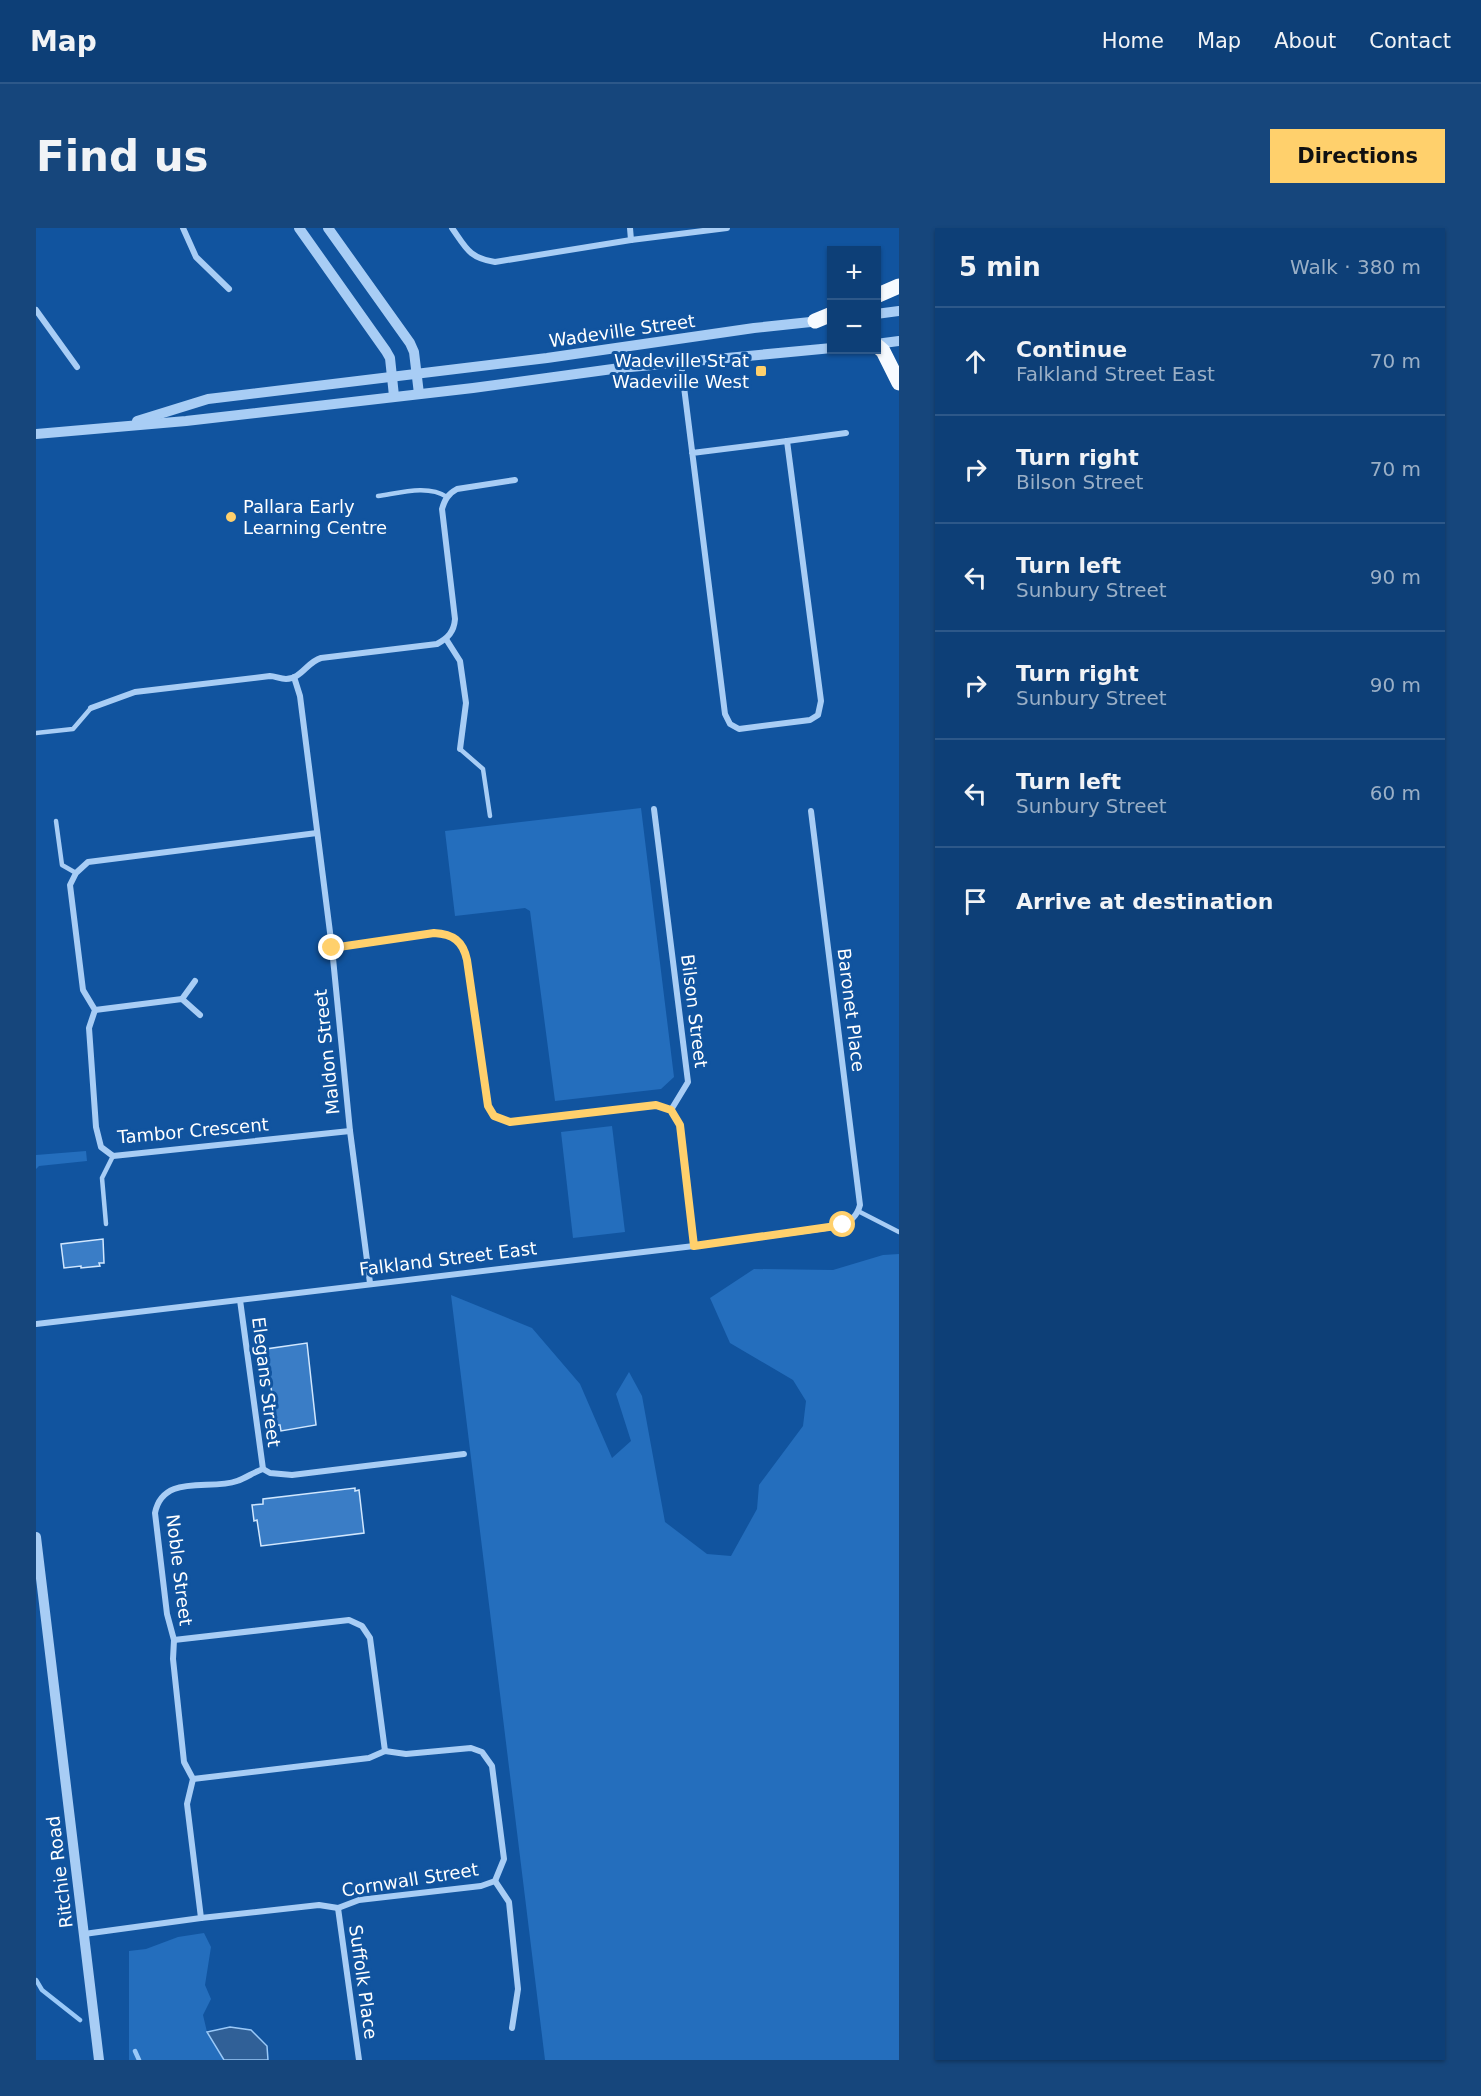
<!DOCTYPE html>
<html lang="en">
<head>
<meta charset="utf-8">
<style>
	:root { --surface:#0d3f77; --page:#16467c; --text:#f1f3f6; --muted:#9aafc6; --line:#2d5889; --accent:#ffd06c }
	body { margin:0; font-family:"DejaVu Sans",sans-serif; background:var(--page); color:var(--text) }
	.controls { position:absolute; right:18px; top:18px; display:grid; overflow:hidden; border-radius:0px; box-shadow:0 2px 4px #0004 }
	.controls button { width:54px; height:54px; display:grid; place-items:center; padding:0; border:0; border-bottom:2px solid var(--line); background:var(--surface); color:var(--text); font:30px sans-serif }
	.stop { position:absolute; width:18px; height:18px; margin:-14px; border:4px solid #ffd06c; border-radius:50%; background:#fff }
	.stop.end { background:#ffd06c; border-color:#fff; box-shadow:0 2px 6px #0008 }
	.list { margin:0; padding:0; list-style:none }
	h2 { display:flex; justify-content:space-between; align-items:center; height:78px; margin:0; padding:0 24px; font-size:26px }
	h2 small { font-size:20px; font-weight:400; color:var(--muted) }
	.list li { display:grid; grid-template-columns:39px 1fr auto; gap:18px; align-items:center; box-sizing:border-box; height:108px; padding:0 24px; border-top:2px solid var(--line) }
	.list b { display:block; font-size:22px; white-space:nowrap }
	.list p { margin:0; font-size:20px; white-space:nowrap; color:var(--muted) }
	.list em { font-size:20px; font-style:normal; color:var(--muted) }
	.icon { flex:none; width:33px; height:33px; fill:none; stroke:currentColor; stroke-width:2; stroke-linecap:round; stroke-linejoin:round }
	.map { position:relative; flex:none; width:863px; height:1832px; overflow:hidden; border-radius:0px }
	header { display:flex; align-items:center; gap:36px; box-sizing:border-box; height:84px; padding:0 30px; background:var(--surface); border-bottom:2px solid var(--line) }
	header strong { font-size:28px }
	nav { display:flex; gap:33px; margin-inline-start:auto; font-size:21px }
	.intro { display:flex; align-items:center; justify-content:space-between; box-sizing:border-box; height:144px; padding:0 36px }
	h1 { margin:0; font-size:42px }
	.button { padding:15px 27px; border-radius:0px; background:var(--accent); color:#111; font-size:21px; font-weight:700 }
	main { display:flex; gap:36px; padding:0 36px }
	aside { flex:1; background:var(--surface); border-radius:0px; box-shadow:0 2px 4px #0004 }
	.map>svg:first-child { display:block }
	.green { fill:#246ebd }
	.water { fill:#306097; stroke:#9ac9f8; stroke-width:1.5 }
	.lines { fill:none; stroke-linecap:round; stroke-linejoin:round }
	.stream { stroke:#9ac9f8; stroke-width:4.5 }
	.building { fill:#3a7dc6; stroke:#d1e7fe; stroke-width:1.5 }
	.service { stroke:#a8cdf5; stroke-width:4.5 }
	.minor { stroke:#a8cdf5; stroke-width:6 }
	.tertiary { stroke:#a8cdf5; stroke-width:10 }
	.primary { stroke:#f6faff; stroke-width:15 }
	.route { stroke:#ffd06c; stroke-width:8 }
	.poi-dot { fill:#ffd06c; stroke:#11549f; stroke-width:2 }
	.labels { text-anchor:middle; stroke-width:6; stroke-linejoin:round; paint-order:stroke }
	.street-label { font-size:18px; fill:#fff; stroke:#11549f }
	.poi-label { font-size:18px; fill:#fff; stroke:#11549f; text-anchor:end }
</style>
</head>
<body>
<header>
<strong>Map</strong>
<nav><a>Home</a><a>Map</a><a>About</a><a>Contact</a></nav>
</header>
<div class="intro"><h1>Find us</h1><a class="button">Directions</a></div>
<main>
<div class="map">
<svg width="863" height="1832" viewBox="0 0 863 1832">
	<rect width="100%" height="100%" fill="#11549f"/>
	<g class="green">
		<polygon points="605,580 638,849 625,861 519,873 494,683 489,680 419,688 409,603"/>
		<polygon points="576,898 589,1004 537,1010 525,904"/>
		<polygon points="50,923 51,933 3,938 0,941 0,927"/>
		<polygon points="863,1026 863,1832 509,1832 415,1067 496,1100 544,1156 576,1230 595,1213 580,1166 593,1144 606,1168 629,1294 671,1326 695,1328 721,1281 723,1257 767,1198 770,1173 757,1152 694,1115 674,1070 718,1041 797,1042 847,1027"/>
		<polygon points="168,1705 175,1719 169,1757 175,1771 167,1787 171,1804 188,1832 93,1832 93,1723 110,1721 142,1709"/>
	</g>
	<polygon class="water" points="194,1799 215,1802 231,1818 232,1832 188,1832 171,1804"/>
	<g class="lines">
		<g class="stream">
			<polyline points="0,1752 6,1762 44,1792"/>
			<polyline points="99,1823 103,1832"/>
		</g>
	</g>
	<g class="building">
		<polygon points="67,1011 68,1035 63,1035 64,1038 45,1040 45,1038 28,1040 25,1016"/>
		<polygon points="271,1115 280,1197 245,1203 244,1197 240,1197 230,1121"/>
		<polygon points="319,1260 319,1263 323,1262 328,1305 225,1318 221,1292 218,1293 216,1277 227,1276 227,1271"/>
	</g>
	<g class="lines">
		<g class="service">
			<path d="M 342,268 C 363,265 392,256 411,269"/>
			<polyline points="0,505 37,501 55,480"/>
			<polyline points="424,521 447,541 454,588"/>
			<polyline points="20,593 26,637 40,645"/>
			<polyline points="822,983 863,1004"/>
			<polyline points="70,996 66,950 77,928"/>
		</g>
		<g class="minor">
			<polyline points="147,0 160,29 193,61"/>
			<path d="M 416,0 C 430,20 433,30 459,34 L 595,12 L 691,0"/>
			<polyline points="594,0 595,12"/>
			<polyline points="0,82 41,139"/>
			<polyline points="645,135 689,486 694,496 703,501 774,492 782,487 785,473 751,213 656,225"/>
			<polyline points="751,213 810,205"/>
			<polyline points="410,411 424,433 430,475 424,521"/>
			<polyline points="258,449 264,468 296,720 314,903 334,1055"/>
			<path d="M 55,480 L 99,464 L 234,448 C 239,448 244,451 250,451 C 265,451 271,434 285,430 L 401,416 C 412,410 418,404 419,391 L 406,281 C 409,271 412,266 421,261 L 479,252"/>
			<polyline points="618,581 652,854 635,882 644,897 658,1018"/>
			<polyline points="281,605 52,634 40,645 34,657 47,762 59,782 53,800 60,899 65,919 77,928 314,903"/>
			<path d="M 296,720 L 398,705 C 417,706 427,713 431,732 L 452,878 L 458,888 L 474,894 L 620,877 L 635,882"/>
			<polyline points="146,771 159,753"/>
			<polyline points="59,782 146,771 164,787"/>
			<polyline points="204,1072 227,1241"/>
			<path d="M 0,1096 L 658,1018 L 805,998 C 815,993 821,988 824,977 L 775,583"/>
			<polyline points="138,1412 313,1392 326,1398 334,1410 349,1523"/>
			<polyline points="459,1653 473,1674 482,1761 476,1800"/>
			<polyline points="302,1680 323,1832"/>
			<path d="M 165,1690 L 151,1576 L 157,1551 L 148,1534 L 137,1431 L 138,1412 L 131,1386 L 119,1285 C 127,1245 174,1263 201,1253 C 210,1250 218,1244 227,1241 L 234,1245 L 256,1247 L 428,1226"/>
			<polyline points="48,1706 165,1690 283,1677 302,1680 323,1672 445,1658 459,1653 468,1631 456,1538 446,1524 435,1520 370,1526 349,1523 333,1530 157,1551"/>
		</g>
		<g class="tertiary">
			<polyline points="263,0 350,123 354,130 358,168"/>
			<polyline points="292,0 374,115 378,124 383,166"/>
			<polyline points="840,86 863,83"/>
			<polyline points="840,116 863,113"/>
			<polyline points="101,193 172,171 511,130 718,100 784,93"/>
			<polyline points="0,206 150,193 437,160 584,140 796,120"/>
			<polyline points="0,1309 63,1832"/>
		</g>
		<g class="primary">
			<polyline points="840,68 863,58"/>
			<polyline points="779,93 796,86"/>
			<polyline points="840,117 847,123 863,155"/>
		</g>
	</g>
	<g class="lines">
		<path class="route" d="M 296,720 L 398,705 C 417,706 427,713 431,732 L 452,878 L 458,888 L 474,894 L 620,877 L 635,882 L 644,897 L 658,1018 L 807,997"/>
	</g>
	<g class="poi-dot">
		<rect x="719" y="137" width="12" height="12" rx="3"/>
		<circle cx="195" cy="289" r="6"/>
	</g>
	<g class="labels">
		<g class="street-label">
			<text transform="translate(586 103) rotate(-8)" y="6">Wadeville Street</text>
			<text transform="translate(815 782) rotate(83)" y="6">Baronet Place</text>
			<text transform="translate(658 783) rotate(83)" y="6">Bilson Street</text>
			<text transform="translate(291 824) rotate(-96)" y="6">Maldon Street</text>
			<text transform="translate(157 903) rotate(-5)" y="6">Tambor Crescent</text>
			<text transform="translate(412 1031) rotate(-7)" y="6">Falkland Street East</text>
			<text transform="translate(230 1154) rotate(83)" y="6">Elegans Street</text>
			<text transform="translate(143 1342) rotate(83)" y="6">Noble Street</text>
			<text transform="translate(24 1644) rotate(-97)" y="6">Ritchie Road</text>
			<text transform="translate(374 1652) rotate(-9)" y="6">Cornwall Street</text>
			<text transform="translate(327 1754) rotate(82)" y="6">Suffolk Place</text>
		</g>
		<g class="poi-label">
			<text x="713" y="139">Wadeville St at<tspan x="713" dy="21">Wadeville West</tspan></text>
			<text x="207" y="285" text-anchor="start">Pallara Early<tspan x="207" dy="21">Learning Centre</tspan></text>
		</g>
	</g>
</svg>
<div class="controls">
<button>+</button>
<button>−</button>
</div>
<div class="stop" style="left:807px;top:997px"></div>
<div class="stop end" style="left:296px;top:720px"></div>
</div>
<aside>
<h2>5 min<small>Walk · 380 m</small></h2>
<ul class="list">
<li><svg class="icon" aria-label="ahead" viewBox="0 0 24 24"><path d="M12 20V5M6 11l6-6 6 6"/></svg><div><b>Continue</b><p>Falkland Street East</p></div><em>70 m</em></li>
<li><svg class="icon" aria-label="right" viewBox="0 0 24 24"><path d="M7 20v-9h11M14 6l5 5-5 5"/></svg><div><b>Turn right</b><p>Bilson Street</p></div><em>70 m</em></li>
<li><svg class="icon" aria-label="left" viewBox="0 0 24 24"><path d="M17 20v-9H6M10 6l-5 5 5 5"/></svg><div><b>Turn left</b><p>Sunbury Street</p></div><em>90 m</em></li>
<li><svg class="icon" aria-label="right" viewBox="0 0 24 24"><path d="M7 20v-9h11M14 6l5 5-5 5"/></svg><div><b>Turn right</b><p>Sunbury Street</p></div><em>90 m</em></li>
<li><svg class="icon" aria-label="left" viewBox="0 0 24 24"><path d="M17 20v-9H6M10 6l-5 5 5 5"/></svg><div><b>Turn left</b><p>Sunbury Street</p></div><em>60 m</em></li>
<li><svg class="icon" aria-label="arrive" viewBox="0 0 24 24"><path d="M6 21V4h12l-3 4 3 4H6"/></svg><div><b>Arrive at destination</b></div></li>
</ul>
</aside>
</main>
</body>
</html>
